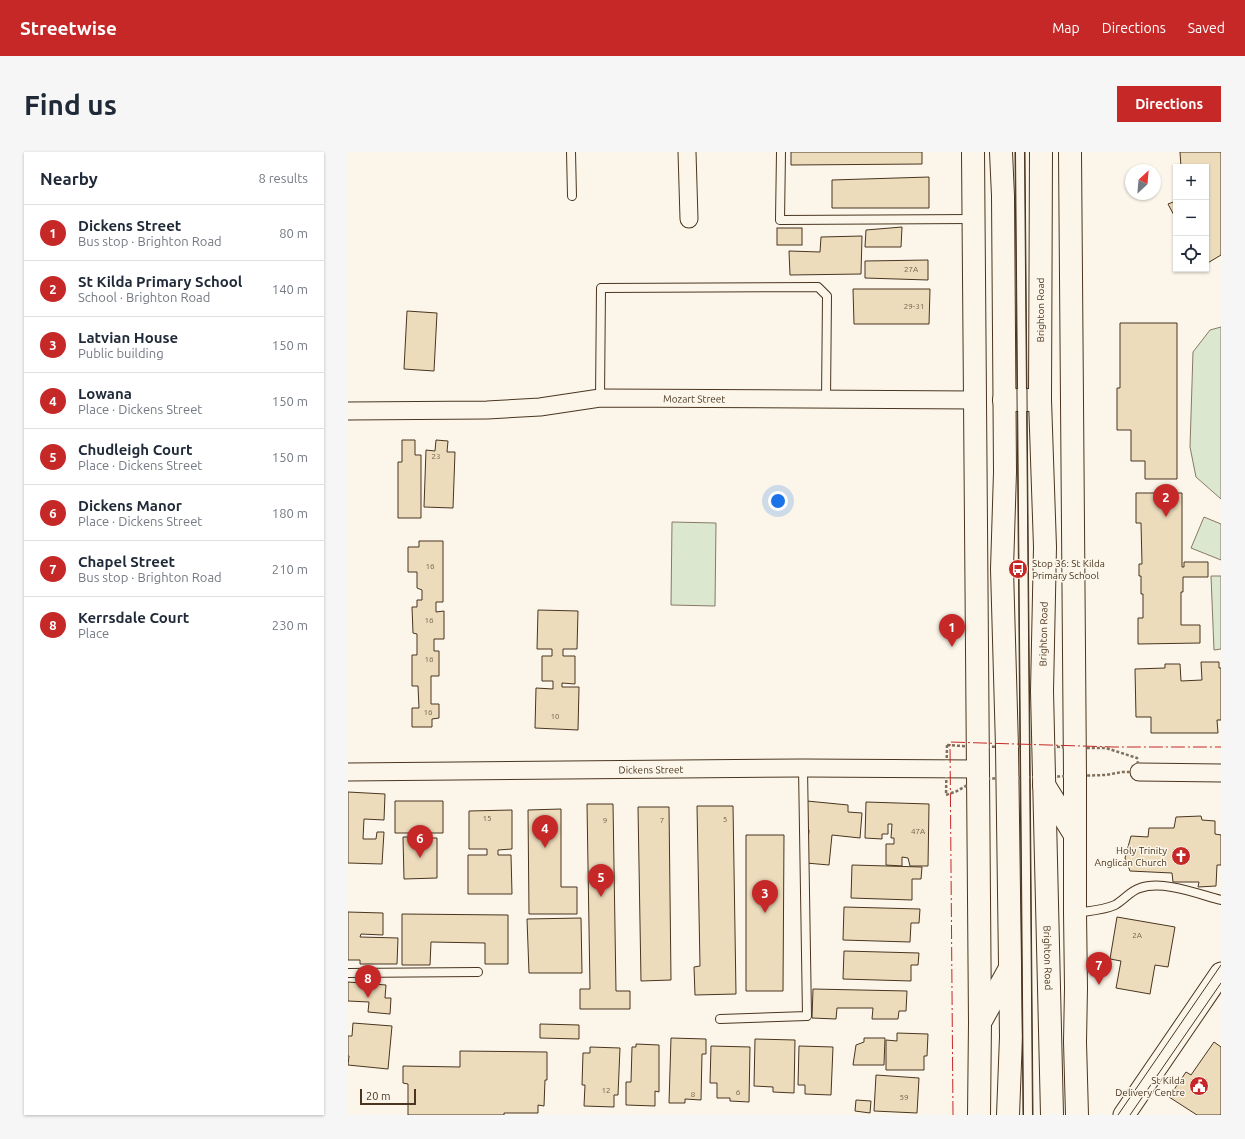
<!DOCTYPE html>
<html lang="en">
<head>
<meta charset="utf-8">
<style>
	:root { --surface:#fff; --page:#f6f6f7; --text:#1f2937; --muted:#747a83; --line:#e0e1e3; --accent:#c62828 }
	body { margin:0; font-family:Ubuntu,sans-serif; background:var(--page); color:var(--text) }
	.controls { position:absolute; right:12px; top:12px; display:grid; overflow:hidden; border-radius:0px; box-shadow:0 1px 3px #0004 }
	.controls button { width:36px; height:36px; display:grid; place-items:center; padding:0; border:0; border-bottom:1px solid var(--line); background:var(--surface); color:var(--text); font:20px sans-serif }
	.compass { position:absolute; left:777px; top:12px; width:36px; height:36px; border-radius:50%; background:var(--surface); box-shadow:0 1px 3px #0004; rotate:26deg }
	.scale { position:absolute; left:12px; bottom:10px; width:56px; box-sizing:border-box; padding-left:4px; border:2px solid #4a3520; border-top:0; font-size:11px; line-height:14px; white-space:nowrap; color:#4a3520; -webkit-text-stroke:3px #fbf6e9; paint-order:stroke }
	.you { position:absolute; left:430px; top:349px; width:14px; height:14px; margin:-10px; border:3px solid #fff; border-radius:50%; background:#1a73e8; box-shadow:0 0 0 6px #1a73e833 }
	.badge { display:grid; place-items:center; width:26px; height:26px; border-radius:50%; background:var(--accent); color:#fff; font-size:13px; font-weight:700 }
	.pin { position:absolute; translate:-50% -33px; filter:drop-shadow(0 1px 2px #0008) }
	.pin::after { content:''; position:absolute; top:21px; width:14px; height:12px; background:inherit; clip-path:polygon(0 0,100% 0,50% 100%) }
	.list { margin:0; padding:0; list-style:none }
	h2 { display:flex; justify-content:space-between; align-items:center; height:52px; margin:0; padding:0 16px; font-size:17px }
	h2 small { font-size:13px; font-weight:400; color:var(--muted) }
	.list li { display:grid; grid-template-columns:26px 1fr auto; gap:12px; align-items:center; box-sizing:border-box; height:56px; padding:0 16px; border-top:1px solid var(--line) }
	.list b { display:block; font-size:15px; white-space:nowrap }
	.list p { margin:0; font-size:13px; white-space:nowrap; color:var(--muted) }
	.list em { font-size:13px; font-style:normal; color:var(--muted) }
	.icon { flex:none; width:22px; height:22px; fill:none; stroke:currentColor; stroke-width:2; stroke-linecap:round; stroke-linejoin:round }
	.map { position:relative; flex:none; width:873px; height:963px; overflow:hidden; border-radius:0px }
	header { display:flex; align-items:center; gap:24px; box-sizing:border-box; height:56px; padding:0 20px; background:var(--accent); color:#fff }
	header strong { font-size:19px }
	nav { display:flex; gap:22px; margin-inline-start:auto; font-size:14px }
	.intro { display:flex; align-items:center; justify-content:space-between; box-sizing:border-box; height:96px; padding:0 24px }
	h1 { margin:0; font-size:28px }
	.button { padding:10px 18px; border-radius:0px; background:var(--accent); color:#fff; font-size:14px; font-weight:700 }
	main { display:flex; gap:24px; padding:0 24px }
	aside { flex:1; background:var(--surface); border-radius:0px; box-shadow:0 1px 3px #0004 }
	.map>svg:first-child { display:block }
	.green { fill:#dce7d0; stroke:#887966 }
	.building { fill:#ecdcbc; stroke:#4a3520 }
	.lines { fill:none; stroke-linecap:round; stroke-linejoin:round }
	.service-casing { stroke:#4a3520; stroke-width:10 }
	.minor-casing { stroke:#4a3520; stroke-width:19 }
	.tertiary-casing { stroke:#4a3520; stroke-width:23 }
	.primary-casing { stroke:#4a3520; stroke-width:24 }
	.trunk-casing { stroke:#4a3520; stroke-width:24 }
	.path { stroke:#7f6f5c; stroke-width:2.5; stroke-dasharray:3 2; stroke-linecap:butt }
	.service { stroke:#fbf6e9; stroke-width:8 }
	.minor { stroke:#fbf6e9; stroke-width:17 }
	.tertiary { stroke:#fbf6e9; stroke-width:21 }
	.primary { stroke:#fbf6e9; stroke-width:22 }
	.trunk { stroke:#fbf6e9; stroke-width:22 }
	.tram { stroke:#4a3520; stroke-width:1 }
	.power { stroke:#c62828; stroke-width:1; stroke-dasharray:14 3 2 3; stroke-linecap:butt }
	.labels { text-anchor:middle; stroke-width:3; stroke-linejoin:round; paint-order:stroke }
	.number-label { font-size:8px; fill:#725f47 }
	.street-label { font-size:10px; fill:#4a3520; stroke:#fbf6e9 }
	.poi-label { font-size:10px; fill:#4a3520; stroke:#fbf6e9; text-anchor:end }
</style>
</head>
<body>
<header>
<strong>Streetwise</strong>
<nav><a>Map</a><a>Directions</a><a>Saved</a></nav>
</header>
<div class="intro"><h1>Find us</h1><a class="button">Directions</a></div>
<main>
<aside>
<h2>Nearby<small>8 results</small></h2>
<ul class="list">
<li><span class="badge">1</span><div><b>Dickens Street</b><p>Bus stop · Brighton Road</p></div><em>80 m</em></li>
<li><span class="badge">2</span><div><b>St Kilda Primary School</b><p>School · Brighton Road</p></div><em>140 m</em></li>
<li><span class="badge">3</span><div><b>Latvian House</b><p>Public building</p></div><em>150 m</em></li>
<li><span class="badge">4</span><div><b>Lowana</b><p>Place · Dickens Street</p></div><em>150 m</em></li>
<li><span class="badge">5</span><div><b>Chudleigh Court</b><p>Place · Dickens Street</p></div><em>150 m</em></li>
<li><span class="badge">6</span><div><b>Dickens Manor</b><p>Place · Dickens Street</p></div><em>180 m</em></li>
<li><span class="badge">7</span><div><b>Chapel Street</b><p>Bus stop · Brighton Road</p></div><em>210 m</em></li>
<li><span class="badge">8</span><div><b>Kerrsdale Court</b><p>Place</p></div><em>230 m</em></li>
</ul>
</aside>
<div class="map">
<svg width="873" height="963" viewBox="0 0 873 963">
	<rect width="100%" height="100%" fill="#fbf6e9"/>
	<g class="green">
		<polygon points="873,175 873,347 848,325 842,295 845,200 862,178"/>
		<polygon points="856,365 873,372 873,408 843,396"/>
		<polygon points="324,370 368,371 367,454 323,453"/>
		<polygon points="863,424 873,424 873,497 866,498"/>
	</g>
	<g class="building">
		<polygon points="443,0 574,0 574,12 443,13"/>
		<polygon points="832,0 873,0 873,103 858,112 858,15 833,15"/>
		<polygon points="581,25 581,56 484,56 484,28"/>
		<polygon points="828,49 828,67 820,52"/>
		<polygon points="554,75 553,95 517,95 518,78"/>
		<rect x="429" y="76" width="25" height="17"/>
		<polygon points="514,84 513,122 442,123 441,99 472,100 473,85"/>
		<polygon points="580,108 580,128 517,126 517,109"/>
		<polygon points="505,137 582,137 581,172 506,172"/>
		<polygon points="59,159 89,161 86,219 56,217"/>
		<polygon points="772,171 829,171 829,327 797,327 797,309 783,309 783,278 769,278 769,236 772,236"/>
		<polygon points="54,288 67,288 67,303 73,303 73,366 50,366 50,310 54,310"/>
		<polygon points="88,288 100,289 99,300 107,300 105,356 76,355 78,298 87,299"/>
		<polygon points="788,341 834,341 834,415 836,415 836,410 860,410 860,425 835,425 835,440 833,440 833,473 852,473 852,491 790,492 790,466 795,466 795,442 793,442 793,424 791,424 791,412 794,412 793,371 788,371"/>
		<polygon points="71,389 95,389 95,450 88,450 88,460 96,459 96,487 86,487 86,499 91,499 91,524 83,524 83,552 91,552 91,566 84,567 84,575 64,575 64,556 71,556 70,534 64,534 64,503 69,503 69,482 65,481 64,455 69,455 69,448 74,448 74,438 69,436 69,420 60,420 60,395 71,395"/>
		<polygon points="190,458 230,459 229,497 215,497 215,504 227,504 227,532 214,531 214,535 231,535 230,578 187,576 188,536 205,537 205,529 194,529 194,504 204,504 204,497 189,497"/>
		<polygon points="853,510 871,510 871,516 873,516 873,568 869,568 870,581 803,581 803,565 788,565 787,517 817,516 817,512 832,512 833,529 854,528"/>
		<polygon points="0,640 37,642 36,668 16,667 15,687 28,687 29,680 36,680 34,712 0,711"/>
		<polygon points="47,649 95,649 95,681 75,681 75,686 89,686 89,726 56,727 55,685 68,685 68,681 47,681"/>
		<polygon points="459,649 500,653 500,660 514,661 512,686 484,683 481,713 458,711 461,678 456,677"/>
		<polygon points="518,650 581,652 580,714 562,714 560,706 554,705 554,714 538,713 538,692 546,692 546,686 543,686 544,672 540,672 540,682 534,682 534,687 517,686"/>
		<polygon points="239,652 265,652 268,839 282,839 282,857 232,857 232,837 242,837"/>
		<polygon points="349,654 385,654 388,842 347,843 346,815 352,814"/>
		<polygon points="290,655 321,655 323,828 293,829"/>
		<polygon points="213,657 213,735 229,735 229,762 181,762 180,658"/>
		<polygon points="164,658 164,697 150,698 150,703 163,703 164,742 120,742 120,703 139,703 139,697 121,697 121,659"/>
		<polygon points="853,664 854,668 867,669 867,682 873,683 873,713 869,713 868,734 850,735 851,730 825,730 824,721 782,719 777,706 783,684 800,685 801,676 826,676 828,665"/>
		<polygon points="398,683 436,683 435,839 398,839"/>
		<polygon points="504,713 574,715 573,727 564,727 564,748 503,746"/>
		<polygon points="496,755 572,757 571,771 563,771 562,790 495,788"/>
		<polygon points="0,760 35,761 35,783 13,782 12,785 50,786 49,812 12,812 12,808 0,808"/>
		<polygon points="54,762 160,763 160,812 137,812 137,791 83,790 82,813 54,813"/>
		<polygon points="769,765 827,775 820,815 807,813 802,842 768,836 773,809 762,807"/>
		<polygon points="233,766 234,821 181,821 179,767"/>
		<polygon points="496,799 571,801 570,813 563,813 563,829 495,827"/>
		<polygon points="0,830 38,833 37,846 43,846 42,862 20,860 21,850 0,849"/>
		<polygon points="465,837 559,839 558,859 551,859 550,867 524,867 525,856 489,856 488,867 464,866"/>
		<polygon points="5,871 44,874 40,917 0,913 1,904 0,904 0,884 4,884"/>
		<polygon points="192,872 231,873 231,887 192,886"/>
		<polygon points="549,881 580,882 579,904 576,904 576,918 538,918 538,888 549,889"/>
		<polygon points="323,886 358,887 358,902 354,902 353,948 337,947 337,951 321,951"/>
		<polygon points="516,886 537,886 536,913 505,913 508,893 516,890"/>
		<polygon points="407,887 447,888 446,941 425,940 425,935 406,934"/>
		<polygon points="866,890 873,895 873,963 849,963 821,945 838,920 843,923"/>
		<polygon points="288,892 311,893 311,940 307,939 307,954 278,953 278,930 283,930 284,895 288,895"/>
		<polygon points="363,894 402,895 401,950 382,949 382,946 369,946 369,931 362,931"/>
		<polygon points="451,894 485,895 483,943 457,942 457,933 450,933"/>
		<polygon points="242,895 272,896 270,943 266,943 266,955 236,954 237,933 234,933 235,901 242,901"/>
		<polygon points="112,899 199,900 199,928 197,928 196,954 190,953 190,961 156,961 156,963 60,963 60,932 55,931 55,914 112,915"/>
		<polygon points="528,923 571,926 569,961 526,959"/>
		<polygon points="508,948 523,949 522,961 507,959"/>
	</g>
	<g class="lines">
		<g class="service-casing">
			<g id="service">
				<polyline points="223,0 224,44"/>
				<polyline points="433,0 432,68 625,67"/>
				<polyline points="672,0 680,963"/>
				<polyline points="252,246 253,136 470,135 479,144 478,247"/>
				<path d="M 728,761 C 741,759 756,758 767,753 C 776,748 782,739 792,736 C 815,728 850,742 873,748"/>
				<polyline points="0,821 130,820"/>
				<polyline points="372,867 459,864 455,616"/>
			</g>
		</g>
		<g class="minor-casing">
			<g id="minor">
				<polyline points="339,0 341,67"/>
				<path id="s1" d="M 0,259 L 139,258 L 192,255 L 252,246 L 627,248"/>
				<path id="s2" d="M 0,620 L 455,616 L 630,617"/>
				<polyline points="791,620 873,621"/>
			</g>
		</g>
		<g class="tertiary-casing">
			<polyline id="tertiary" points="776,963 873,821"/>
		</g>
		<g class="primary-casing">
			<g id="primary">
				<polyline points="625,0 632,870 631,963"/>
				<polyline points="722,0 727,624 727,761 728,836 727,890 729,963"/>
				<polyline points="696,633 727,683"/>
				<polyline points="634,867 662,816"/>
			</g>
		</g>
		<g class="trunk-casing">
			<g id="trunk">
				<polyline points="653,0 655,44 657,320 654,417 659,595 663,885 660,963"/>
				<path id="s3" d="M 693,0 L 692,248 L 697,395 L 694,539 L 704,963"/>
				<polyline points="656,248 692,248"/>
			</g>
		</g>
		<polygon class="path" points="599,593 630,595 695,594 727,596 758,596 789,606 791,620 774,620 758,623 630,627 609,639 598,643"/>
		<use href="#service" class="service"/>
		<use href="#minor" class="minor"/>
		<use href="#tertiary" class="tertiary"/>
		<use href="#primary" class="primary"/>
		<use href="#trunk" class="trunk"/>
		<g class="tram">
			<polyline points="667,0 675,963"/>
			<polyline points="677,0 685,963"/>
			<polyline points="770,963 873,813"/>
			<polyline points="782,963 873,831"/>
		</g>
		<polyline class="power" points="605,963 602,590 766,595 873,595"/>
	</g>
	<defs>
		<g id="bus-disc" transform="scale(1)"><circle r="9.5" fill="#c62828" stroke="#fbf6e9"/><path d="M-5-6H5V4H4V6H2V4H-2V6H-4V4H-5ZM-3.5-4V0h7V-4ZM-3.5 1.2v1.5H-2V1.2ZM2 1.2v1.5H3.5V1.2Z" fill="#fff"/></g>
		<g id="church-disc" transform="scale(1)"><circle r="9.5" fill="#c62828" stroke="#fbf6e9"/><path d="M-1.2-6h2.4v3.5h3.3v2.4h-3.3V6h-2.4V-.1h-3.3v-2.4h3.3Z" fill="#fff"/></g>
		<g id="civic-disc" transform="scale(1)"><circle r="9.5" fill="#c62828" stroke="#fbf6e9"/><path d="M-.6-6.5H3V-4.5H.6V-3L4-1V1h2V6H-6V1h2V-1L-.6-3ZM-1.2 2.5V6h2.4V2.5Z" fill="#fff"/></g>
	</defs>
	<g fill-rule="evenodd">
		<use href="#bus-disc" x="670" y="417"/>
		<use href="#church-disc" x="833" y="704"/>
		<use href="#civic-disc" x="851" y="934"/>
	</g>
	<g class="labels">
		<g class="number-label">
			<text x="563" y="120">27A</text>
			<text x="566" y="157">29-31</text>
			<text x="88" y="307">23</text>
			<text x="82" y="417">16</text>
			<text x="81" y="471">16</text>
			<text x="81" y="510">16</text>
			<text x="80" y="563">16</text>
			<text x="207" y="567">10</text>
			<text x="139" y="669">15</text>
			<text x="377" y="670">5</text>
			<text x="257" y="671">9</text>
			<text x="314" y="671">7</text>
			<text x="570" y="682">47A</text>
			<text x="789" y="786">2A</text>
			<text x="258" y="941">12</text>
			<text x="390" y="943">6</text>
			<text x="345" y="945">8</text>
			<text x="556" y="948">59</text>
		</g>
		<g class="street-label">
			<text transform="translate(692 158) rotate(-90)" y="4">Brighton Road</text>
			<text dy="4" stroke="none"><textPath href="#s1" startOffset="347">Mozart Street</textPath></text>
			<text transform="translate(695 482) rotate(-89)" y="4">Brighton Road</text>
			<text dy="4" stroke="none"><textPath href="#s2" startOffset="303">Dickens Street</textPath></text>
			<text dy="4" stroke="none"><textPath href="#s3" startOffset="806">Brighton Road</textPath></text>
		</g>
		<g class="poi-label">
			<text x="684" y="415" text-anchor="start">Stop 36: St Kilda<tspan x="684" dy="12">Primary School</tspan></text>
			<text x="819" y="702">Holy Trinity<tspan x="819" dy="12">Anglican Church</tspan></text>
			<text x="837" y="932">St Kilda<tspan x="837" dy="12">Delivery Centre</tspan></text>
		</g>
	</g>
</svg>
<div class="controls">
<button>+</button>
<button>−</button>
<button><svg class="icon" aria-label="locate" viewBox="0 0 24 24"><circle cx="12" cy="12" r="6"/><path d="M12 2v4M12 18v4M2 12h4M18 12h4"/></svg></button>
</div>
<svg class="compass" viewBox="-18 -18 36 36"><path d="M0-13l5 13h-10z" fill="#e53935"/><path d="M0 13l5-13h-10z" fill="#747a83"/></svg>
<div class="scale">20 m</div>
<div class="you"></div>
<div class="pin badge" style="left:604px;top:495px">1</div>
<div class="pin badge" style="left:818px;top:365px">2</div>
<div class="pin badge" style="left:417px;top:761px">3</div>
<div class="pin badge" style="left:197px;top:696px">4</div>
<div class="pin badge" style="left:253px;top:745px">5</div>
<div class="pin badge" style="left:72px;top:706px">6</div>
<div class="pin badge" style="left:751px;top:833px">7</div>
<div class="pin badge" style="left:20px;top:846px">8</div>
</div>
</main>
</body>
</html>
